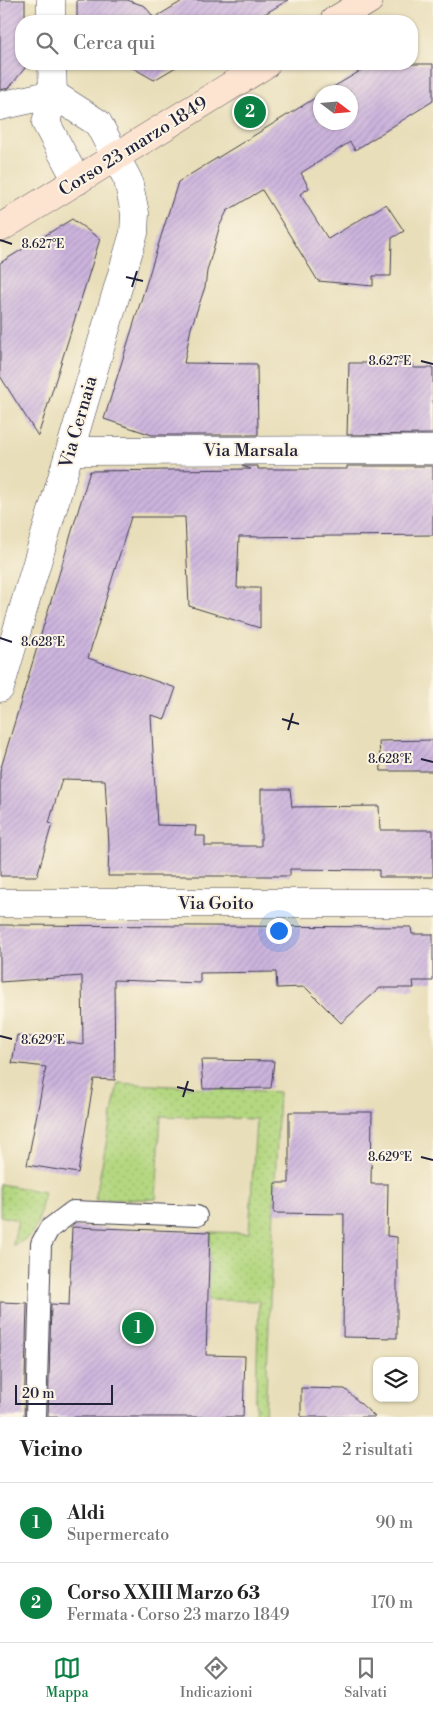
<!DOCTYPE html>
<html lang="it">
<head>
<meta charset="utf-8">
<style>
	:root { --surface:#fff; --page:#f6f6f6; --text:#222; --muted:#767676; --line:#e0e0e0; --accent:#0b8043 }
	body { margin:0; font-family:"Libre Bodoni",serif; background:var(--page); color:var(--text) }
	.controls { position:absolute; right:15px; bottom:15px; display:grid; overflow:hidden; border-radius:10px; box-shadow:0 1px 4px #0004 }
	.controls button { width:45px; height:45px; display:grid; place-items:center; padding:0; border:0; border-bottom:1px solid var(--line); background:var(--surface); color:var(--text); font:25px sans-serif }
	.compass { position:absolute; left:313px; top:85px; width:45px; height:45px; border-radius:50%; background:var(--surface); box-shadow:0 1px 4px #0004; rotate:106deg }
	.scale { position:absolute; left:15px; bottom:12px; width:98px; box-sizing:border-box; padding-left:5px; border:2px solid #22223b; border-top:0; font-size:14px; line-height:18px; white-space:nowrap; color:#22223b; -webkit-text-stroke:4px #fcf5e5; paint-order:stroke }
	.you { position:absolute; left:278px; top:930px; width:18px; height:18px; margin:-12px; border:4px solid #fff; border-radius:50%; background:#1a73e8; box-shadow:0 0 0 8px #1a73e833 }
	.badge { display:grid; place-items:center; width:32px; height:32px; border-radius:50%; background:var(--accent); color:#fff; font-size:16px; font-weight:700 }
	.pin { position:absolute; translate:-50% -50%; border:2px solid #fff; box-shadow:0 1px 5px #0006 }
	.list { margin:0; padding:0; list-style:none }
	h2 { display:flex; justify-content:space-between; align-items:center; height:65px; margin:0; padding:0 20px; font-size:21px }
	h2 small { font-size:16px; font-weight:400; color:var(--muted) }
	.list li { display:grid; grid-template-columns:32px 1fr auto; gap:15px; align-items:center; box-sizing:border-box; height:80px; padding:0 20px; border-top:1px solid var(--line) }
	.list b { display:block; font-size:19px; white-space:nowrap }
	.list p { margin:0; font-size:16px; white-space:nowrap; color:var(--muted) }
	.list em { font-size:16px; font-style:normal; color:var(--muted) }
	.icon { flex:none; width:28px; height:28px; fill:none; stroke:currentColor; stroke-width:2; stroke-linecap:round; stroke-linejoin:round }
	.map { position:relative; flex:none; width:433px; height:1417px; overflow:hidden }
	.search { position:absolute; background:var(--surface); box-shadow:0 1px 4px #0004; left:15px; right:15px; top:15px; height:55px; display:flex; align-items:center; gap:12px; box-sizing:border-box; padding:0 18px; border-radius:20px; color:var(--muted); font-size:19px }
	.sheet { height:225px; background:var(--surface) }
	nav { display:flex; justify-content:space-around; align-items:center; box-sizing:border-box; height:70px; border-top:1px solid var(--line); background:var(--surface); font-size:14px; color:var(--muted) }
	nav a { display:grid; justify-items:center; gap:2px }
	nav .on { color:var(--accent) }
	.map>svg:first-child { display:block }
	.grass { fill:url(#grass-dots); stroke:#6b7c5e }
	.building { fill:url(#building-hatch) }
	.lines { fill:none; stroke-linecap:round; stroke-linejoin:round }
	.lane-casing { stroke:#403e4e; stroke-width:22 }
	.street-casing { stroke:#403e4e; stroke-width:29 }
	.secondary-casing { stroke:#403e4e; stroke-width:29 }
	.lane { stroke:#fff; stroke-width:20 }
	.street { stroke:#fff; stroke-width:28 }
	.secondary { stroke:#fde4d1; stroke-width:28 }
	.ticks { fill:none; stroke:#22223b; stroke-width:2 }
	.labels { text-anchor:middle; stroke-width:4; stroke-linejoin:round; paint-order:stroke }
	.street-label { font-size:18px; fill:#22223b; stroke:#fcf5e5 }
	.ticks-label { font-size:12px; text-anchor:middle; fill:#22223b; stroke:#fcf5e5; stroke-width:4; stroke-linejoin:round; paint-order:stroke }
</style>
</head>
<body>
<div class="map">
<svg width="433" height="1417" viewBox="0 0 433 1417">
	<defs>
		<pattern id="grass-dots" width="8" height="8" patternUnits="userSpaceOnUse" patternTransform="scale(1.25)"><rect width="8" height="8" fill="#b4d780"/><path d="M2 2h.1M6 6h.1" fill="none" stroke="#9ab870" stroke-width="1.8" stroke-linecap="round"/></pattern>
		<pattern id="building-hatch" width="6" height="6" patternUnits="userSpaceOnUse" patternTransform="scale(1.25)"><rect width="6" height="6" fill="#ccb4dd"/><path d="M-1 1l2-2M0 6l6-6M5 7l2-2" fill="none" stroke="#af9abf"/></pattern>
	</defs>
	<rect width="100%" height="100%" fill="#fcf5e5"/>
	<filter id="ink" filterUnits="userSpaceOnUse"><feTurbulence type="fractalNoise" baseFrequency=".02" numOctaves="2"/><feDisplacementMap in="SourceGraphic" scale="10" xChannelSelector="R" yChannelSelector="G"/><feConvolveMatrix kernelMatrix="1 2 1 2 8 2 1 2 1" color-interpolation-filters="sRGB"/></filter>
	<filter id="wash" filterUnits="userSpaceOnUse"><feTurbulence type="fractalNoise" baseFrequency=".0096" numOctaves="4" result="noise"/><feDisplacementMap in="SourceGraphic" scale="20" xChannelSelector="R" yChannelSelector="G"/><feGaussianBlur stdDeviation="1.12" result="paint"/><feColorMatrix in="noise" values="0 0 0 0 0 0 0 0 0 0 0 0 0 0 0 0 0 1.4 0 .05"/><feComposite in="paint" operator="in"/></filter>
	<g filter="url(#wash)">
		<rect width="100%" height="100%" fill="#e8deb9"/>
		<g class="grass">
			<polygon points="118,1083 279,1092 265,1417 255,1417 259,1301 208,1300 210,1232 249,1233 256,1119 161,1116 156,1199 95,1200"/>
			<path d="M 0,1184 L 44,1192 C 39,1217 40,1236 13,1245 L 18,1220 L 0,1216 Z"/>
		</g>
		<g id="blocks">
			<g class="building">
				<polygon points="0,0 25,0 25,21 21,21 21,64 25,64 25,68 9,88 0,90"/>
				<polygon points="77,0 127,0 145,6 154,18 184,0 288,0 253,21 77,21"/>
				<polygon points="126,64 181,64 154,80"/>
				<polygon points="372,64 433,64 433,101 355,150 350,142 301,173 309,188 300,194 328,239 386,204 404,231 392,238 391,276 373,276 373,286 318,281 262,190 227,211 220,225 207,271 205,287 191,328 184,363 257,364 258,435 152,435 104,419 178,182 320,95 320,122 350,122 350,92 325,92"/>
				<polygon points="72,219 100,239 38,436 0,376 0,263"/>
				<polygon points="349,363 412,363 413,368 433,368 433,434 347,435"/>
				<polygon points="242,466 258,466 258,469 347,469 347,466 433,466 433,535 239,537 237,588 260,588 260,628 189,606 185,517 131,517 88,658 176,688 165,719 151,715 157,825 196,826 195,836 205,836 205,846 261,846 261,789 290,789 292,807 379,806 380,830 433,830 433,877 379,877 379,870 290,869 290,876 108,876 109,845 105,780 62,779 49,823 52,824 37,876 0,876 0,771 90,471 251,469"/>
				<polygon points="433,740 433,771 381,771 379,741"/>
				<polygon points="0,925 411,927 412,934 433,934 433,981 413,981 414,988 380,988 341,1023 305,987 277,988 276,972 200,973 200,983 114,980 115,1080 94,1079 78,1173 27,1165 46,1067 12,1063 17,1035 83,1045 82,976 0,982"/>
				<polygon points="201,1060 274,1061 271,1088 203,1089"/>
				<polygon points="289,1112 372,1112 371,1184 388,1184 387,1236 397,1237 397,1338 343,1337 344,1214 274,1213 275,1183 289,1183"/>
				<polygon points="72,1227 210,1232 206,1355 245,1356 243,1417 48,1417 51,1304 69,1305"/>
				<polygon points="0,1302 27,1303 24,1417 0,1417"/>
				<polygon points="301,1388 345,1389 375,1417 301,1417"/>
			</g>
		</g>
	</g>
	<g filter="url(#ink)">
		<use href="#blocks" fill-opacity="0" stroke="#403e4e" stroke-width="1"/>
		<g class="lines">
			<g class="lane-casing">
				<polyline id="lane" points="36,1417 41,1244 49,1229 73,1211 197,1216"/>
			</g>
			<g class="street-casing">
				<g id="street">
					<polyline points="51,0 51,21"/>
					<polyline points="52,64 53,94 46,123 77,181"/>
					<polyline points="0,106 53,94"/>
					<polyline points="70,451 433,450"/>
					<polyline points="0,688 134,233 135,213 128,180 98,123 53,94"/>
					<polyline points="0,903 433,903"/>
				</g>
			</g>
			<g class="secondary-casing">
				<g id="secondary">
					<polyline points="334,21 369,0"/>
					<polyline points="0,228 266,64"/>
				</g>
			</g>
			<use href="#lane" class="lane"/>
			<use href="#street" class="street"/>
			<use href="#secondary" class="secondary"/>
		</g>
	</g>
	<path class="ticks" d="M 0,240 L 12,244M 126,277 L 143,281M 132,287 L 137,271M 421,361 L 433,364M 0,638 L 12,642M 282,719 L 299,724M 288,730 L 293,713M 421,759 L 433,762M 0,1036 L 12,1039M 177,1087 L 194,1091M 183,1097 L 188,1081M 421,1157 L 433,1160"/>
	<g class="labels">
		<g class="street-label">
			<text transform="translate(133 146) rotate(-32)" y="6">Corso 23 marzo 1849</text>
			<text transform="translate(78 422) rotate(-74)" y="6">Via Cernaia</text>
			<text x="251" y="456">Via Marsala</text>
			<text x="216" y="909">Via Goito</text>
		</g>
	</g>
	<g class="ticks-label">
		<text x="43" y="248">8.627°E</text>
		<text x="390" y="365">8.627°E</text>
		<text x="43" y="646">8.628°E</text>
		<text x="390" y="763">8.628°E</text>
		<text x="43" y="1044">8.629°E</text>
		<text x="390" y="1161">8.629°E</text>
	</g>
</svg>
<div class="controls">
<button><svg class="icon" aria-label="layers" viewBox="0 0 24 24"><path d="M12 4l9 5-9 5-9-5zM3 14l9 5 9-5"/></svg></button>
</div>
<svg class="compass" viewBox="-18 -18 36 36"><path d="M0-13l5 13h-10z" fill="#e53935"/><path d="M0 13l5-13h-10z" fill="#767676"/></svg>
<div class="scale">20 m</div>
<div class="you"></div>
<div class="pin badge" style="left:138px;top:1328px">1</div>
<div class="pin badge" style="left:250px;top:112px">2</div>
<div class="search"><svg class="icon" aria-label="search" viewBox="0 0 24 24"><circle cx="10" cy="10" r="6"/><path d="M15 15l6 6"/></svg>Cerca qui</div>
</div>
<section class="sheet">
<h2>Vicino<small>2 risultati</small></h2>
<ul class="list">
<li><span class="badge">1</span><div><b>Aldi</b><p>Supermercato</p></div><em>90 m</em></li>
<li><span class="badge">2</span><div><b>Corso XXIII Marzo 63</b><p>Fermata · Corso 23 marzo 1849</p></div><em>170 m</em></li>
</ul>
</section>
<nav>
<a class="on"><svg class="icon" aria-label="map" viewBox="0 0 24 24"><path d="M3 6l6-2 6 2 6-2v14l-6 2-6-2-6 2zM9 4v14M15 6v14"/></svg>Mappa</a>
<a><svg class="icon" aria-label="directions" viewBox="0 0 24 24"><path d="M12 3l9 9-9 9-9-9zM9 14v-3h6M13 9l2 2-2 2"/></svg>Indicazioni</a>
<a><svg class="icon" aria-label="saved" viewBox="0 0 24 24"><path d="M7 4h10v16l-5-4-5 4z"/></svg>Salvati</a>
</nav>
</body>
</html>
